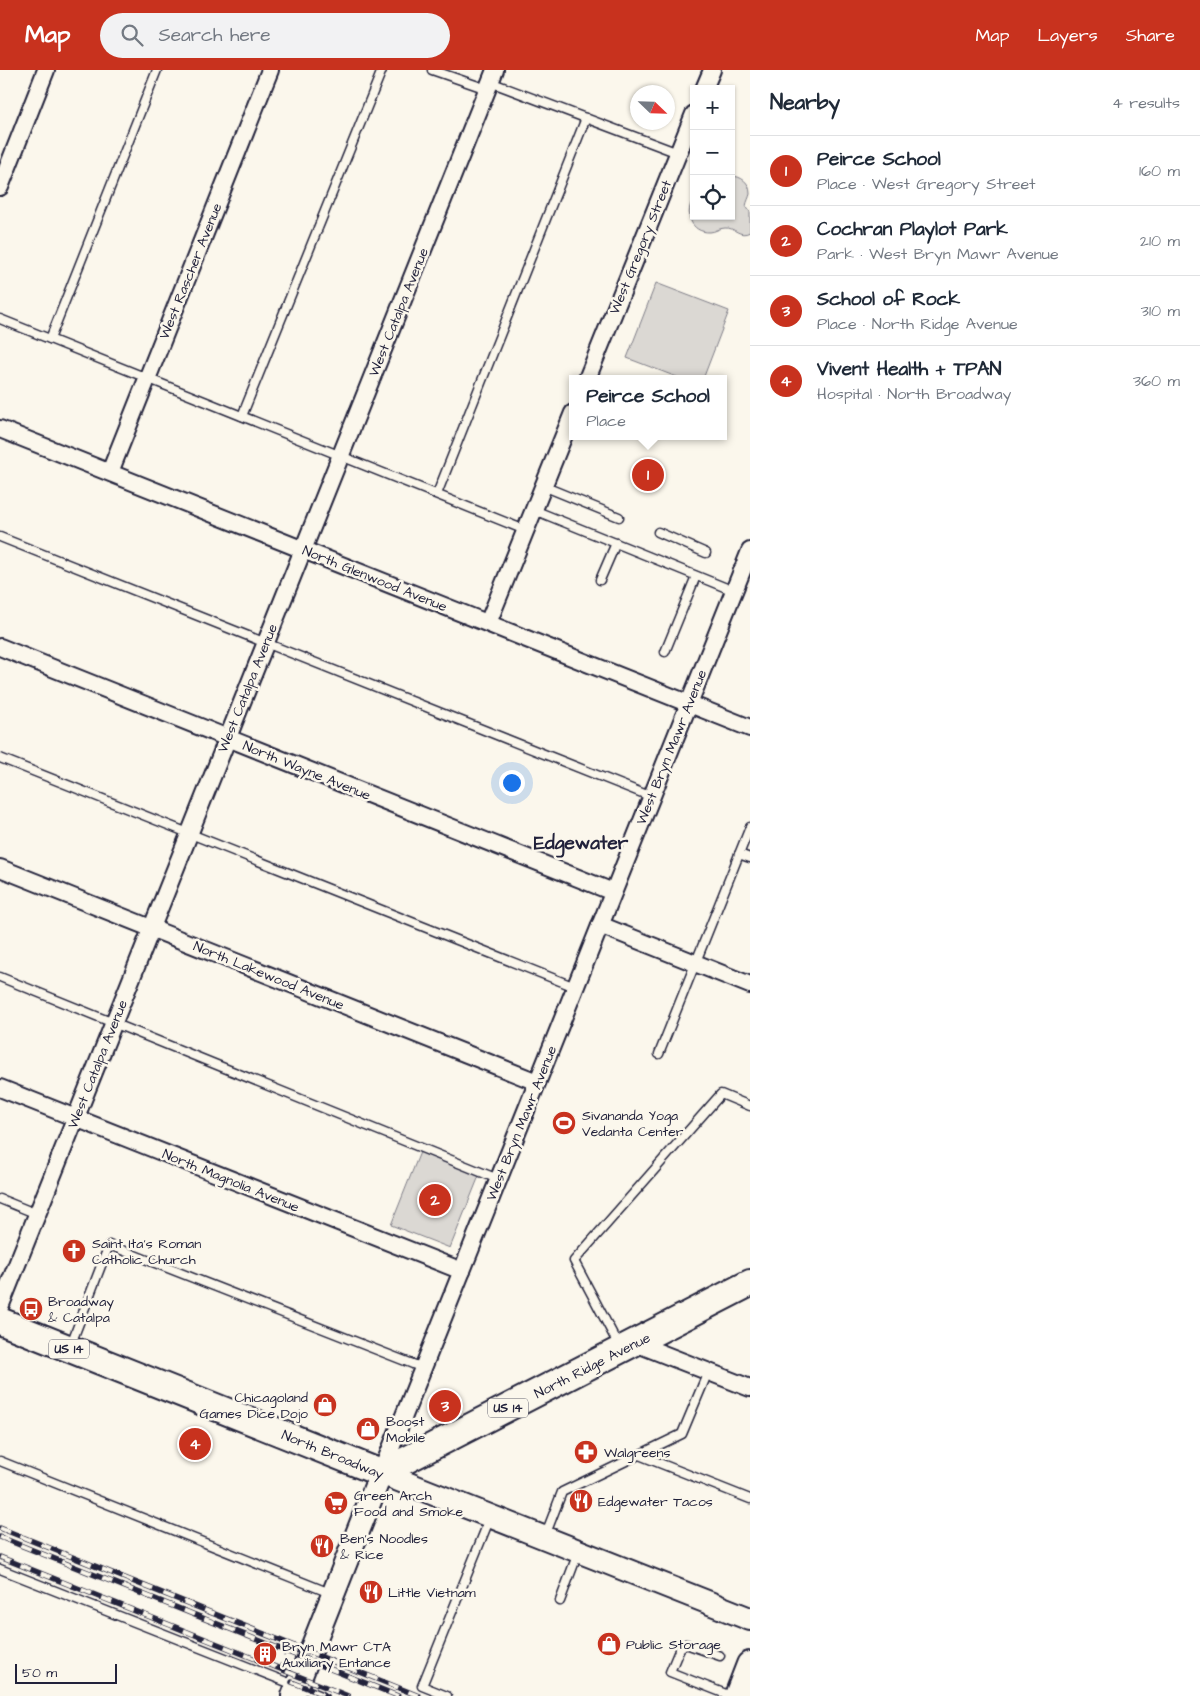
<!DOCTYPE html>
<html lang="en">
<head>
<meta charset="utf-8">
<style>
	:root { --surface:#fff; --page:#f2f2f3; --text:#1f2937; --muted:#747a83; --line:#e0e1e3; --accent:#c8321e }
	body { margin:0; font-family:"Architects Daughter",sans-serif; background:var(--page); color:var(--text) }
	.controls { position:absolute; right:15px; top:15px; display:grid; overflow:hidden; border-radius:0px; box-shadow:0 1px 4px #0004 }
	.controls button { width:45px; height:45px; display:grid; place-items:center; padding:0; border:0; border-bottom:1px solid var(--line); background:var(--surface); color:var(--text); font:25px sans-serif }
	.compass { position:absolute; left:630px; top:15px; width:45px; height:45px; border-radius:50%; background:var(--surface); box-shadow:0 1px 4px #0004; rotate:113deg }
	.scale { position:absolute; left:15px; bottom:12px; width:102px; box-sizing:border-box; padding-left:5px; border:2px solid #22223b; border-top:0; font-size:14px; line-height:18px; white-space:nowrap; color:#22223b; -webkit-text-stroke:4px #fbf7ec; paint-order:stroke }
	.you { position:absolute; left:511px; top:712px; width:18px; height:18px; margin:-12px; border:4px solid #fff; border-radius:50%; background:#1a73e8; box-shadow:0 0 0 8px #1a73e833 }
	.badge { display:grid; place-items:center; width:32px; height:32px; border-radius:50%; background:var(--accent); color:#fff; font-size:16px; font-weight:700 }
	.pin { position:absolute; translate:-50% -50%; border:2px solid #fff; box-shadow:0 1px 5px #0006 }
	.popup { position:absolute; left:569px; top:305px; width:158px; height:65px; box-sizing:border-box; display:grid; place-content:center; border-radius:0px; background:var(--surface); filter:drop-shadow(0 1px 4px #0005); font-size:16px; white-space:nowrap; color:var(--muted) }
	.popup b { font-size:19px; color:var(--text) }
	.popup::after { content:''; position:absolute; left:50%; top:100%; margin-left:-10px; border:10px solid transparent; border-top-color:var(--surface) }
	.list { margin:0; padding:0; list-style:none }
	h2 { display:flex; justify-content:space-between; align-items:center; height:65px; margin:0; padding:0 20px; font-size:21px }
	h2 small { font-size:16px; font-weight:400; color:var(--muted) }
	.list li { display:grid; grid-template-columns:32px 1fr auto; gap:15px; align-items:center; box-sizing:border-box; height:70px; padding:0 20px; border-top:1px solid var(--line) }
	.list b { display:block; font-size:19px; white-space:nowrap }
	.list p { margin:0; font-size:16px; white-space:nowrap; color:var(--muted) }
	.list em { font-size:16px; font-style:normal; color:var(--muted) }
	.icon { flex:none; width:28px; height:28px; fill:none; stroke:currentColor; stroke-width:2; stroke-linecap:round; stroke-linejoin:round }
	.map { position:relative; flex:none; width:750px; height:1626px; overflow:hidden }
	header { display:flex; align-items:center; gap:30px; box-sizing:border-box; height:70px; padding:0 25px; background:var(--accent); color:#fff }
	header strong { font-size:24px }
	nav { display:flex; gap:28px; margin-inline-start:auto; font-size:18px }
	.search { width:350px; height:45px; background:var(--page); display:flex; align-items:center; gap:12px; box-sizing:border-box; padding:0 18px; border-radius:28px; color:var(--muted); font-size:19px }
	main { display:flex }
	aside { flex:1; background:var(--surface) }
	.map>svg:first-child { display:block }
	.green { fill:#dbd8d3; stroke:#7e7d87 }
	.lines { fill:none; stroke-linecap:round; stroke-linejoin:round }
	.service-casing { stroke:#22223b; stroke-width:11 }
	.minor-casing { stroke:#22223b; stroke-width:20 }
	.secondary-casing { stroke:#22223b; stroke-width:26 }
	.primary-casing { stroke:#22223b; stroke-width:30 }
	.path { stroke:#22223b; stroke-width:2.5; stroke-dasharray:1 4; stroke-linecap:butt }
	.service { stroke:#fbf7ec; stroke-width:8 }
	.minor { stroke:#fbf7ec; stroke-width:16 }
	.secondary { stroke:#fbf7ec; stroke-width:22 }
	.primary { stroke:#fbf7ec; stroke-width:26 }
	.rail-casing { stroke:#22223b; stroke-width:5.5 }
	.rail { stroke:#fbf7ec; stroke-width:4; stroke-dasharray:11; stroke-linecap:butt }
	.labels { text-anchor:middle; stroke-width:5; stroke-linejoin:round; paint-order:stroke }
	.shield { fill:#fbf7ec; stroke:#636270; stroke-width:1 }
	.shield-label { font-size:12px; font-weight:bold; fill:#22223b }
	.street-label { font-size:14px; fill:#22223b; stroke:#fbf7ec }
	.poi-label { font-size:14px; fill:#22223b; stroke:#fbf7ec; text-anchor:start }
	.district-label { font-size:19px; font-weight:bold; fill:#22223b; stroke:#fbf7ec }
</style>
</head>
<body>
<header>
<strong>Map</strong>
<div class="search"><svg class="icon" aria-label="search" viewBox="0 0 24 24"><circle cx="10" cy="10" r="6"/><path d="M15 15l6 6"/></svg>Search here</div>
<nav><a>Map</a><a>Layers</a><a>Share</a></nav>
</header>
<main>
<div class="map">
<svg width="750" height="1626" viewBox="0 0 750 1626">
	<rect width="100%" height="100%" fill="#fbf7ec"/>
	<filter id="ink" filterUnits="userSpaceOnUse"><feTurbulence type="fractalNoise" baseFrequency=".02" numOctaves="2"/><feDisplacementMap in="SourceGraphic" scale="10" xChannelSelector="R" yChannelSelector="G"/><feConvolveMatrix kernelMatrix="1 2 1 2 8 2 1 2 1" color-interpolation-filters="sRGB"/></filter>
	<g filter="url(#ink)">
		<g class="green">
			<path d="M 731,106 C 741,106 750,112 750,124 C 749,128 747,131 746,136 L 750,142 L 750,162 C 739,168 735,157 725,158 C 719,158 715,162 710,162 C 690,163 684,142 694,128 L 694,146 L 731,146 Z"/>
			<polygon points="656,213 729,241 703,309 682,309 627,288"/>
			<polygon points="420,1082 479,1106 450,1178 391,1155"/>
		</g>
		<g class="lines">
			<g class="service-casing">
				<g id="service">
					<polyline points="432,0 487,19"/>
					<polyline points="490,12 678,83"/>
					<polyline points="0,249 525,460"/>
					<polyline points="50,269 157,0"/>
					<polyline points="242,346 382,0"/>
					<polyline points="543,416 619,447"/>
					<polyline points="437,424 586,48"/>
					<polyline points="534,440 734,521"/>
					<polyline points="658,462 706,483"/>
					<polyline points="0,467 652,727"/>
					<polyline points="600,510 616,473"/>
					<polyline points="665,582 696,506"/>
					<polyline points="0,688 575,917"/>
					<polyline points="739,784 750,788"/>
					<polyline points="0,907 498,1109"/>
					<polyline points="659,984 750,757"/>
					<polyline points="0,1129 37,1144"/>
					<polyline points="71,1274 109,1175 423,1298"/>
					<polyline points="619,1276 574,1191 721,1024 750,1036"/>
					<polyline points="639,1385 750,1429"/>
					<polyline points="0,1391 330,1523"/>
					<polyline points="545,1466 562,1422 682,1364 708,1302"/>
					<polyline points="0,1499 322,1626"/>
					<polyline points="560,1531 578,1483"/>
					<polyline points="720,1586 686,1574 680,1578 670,1602 731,1626"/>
					<polyline points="447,1626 422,1616 490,1448"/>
				</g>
			</g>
			<g class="minor-casing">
				<g id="minor">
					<polyline points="704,19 712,0"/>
					<polyline points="0,117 46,0"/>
					<polyline points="587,309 694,44"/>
					<polyline points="0,359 750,658"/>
					<polyline points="110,402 270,0"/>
					<polyline points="488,553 573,343"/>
					<polyline points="0,577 613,822"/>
					<polyline points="0,798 537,1012"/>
					<polyline points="600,855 750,915"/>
					<polyline points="0,1018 462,1201"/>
					<polyline points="0,1237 495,0"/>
					<polyline points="635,1273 750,1318"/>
					<polyline points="381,1403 750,481"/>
				</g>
			</g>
			<g class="secondary-casing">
				<polyline id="secondary" points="293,1626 381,1403 750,1549"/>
			</g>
			<g class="primary-casing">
				<g id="primary">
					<polyline points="0,1251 381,1403 750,1213"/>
					<polyline points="738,1626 750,1595"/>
				</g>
			</g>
			<g class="path">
				<polyline points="284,1585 287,1587"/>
				<polyline points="280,1594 284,1596"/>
			</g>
			<use href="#service" class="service"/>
			<use href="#minor" class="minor"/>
			<use href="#secondary" class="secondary"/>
			<use href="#primary" class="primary"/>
			<g class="rail-casing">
				<g id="rail">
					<polyline points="0,1458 419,1626"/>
					<polyline points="0,1467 398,1626"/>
					<polyline points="0,1487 348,1626"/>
					<polyline points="292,1612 327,1626"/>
				</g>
			</g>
			<use href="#rail" class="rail"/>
		</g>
	</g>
	<defs>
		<g id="stadium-disc" transform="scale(1.25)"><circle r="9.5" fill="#c8321e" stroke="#fbf7ec"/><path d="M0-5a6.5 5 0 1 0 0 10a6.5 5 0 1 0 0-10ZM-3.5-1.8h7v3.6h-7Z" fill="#fff"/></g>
		<g id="church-disc" transform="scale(1.25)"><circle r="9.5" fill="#c8321e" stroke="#fbf7ec"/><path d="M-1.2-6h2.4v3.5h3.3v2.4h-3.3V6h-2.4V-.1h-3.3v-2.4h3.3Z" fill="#fff"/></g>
		<g id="bus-disc" transform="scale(1.25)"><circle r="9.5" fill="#c8321e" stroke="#fbf7ec"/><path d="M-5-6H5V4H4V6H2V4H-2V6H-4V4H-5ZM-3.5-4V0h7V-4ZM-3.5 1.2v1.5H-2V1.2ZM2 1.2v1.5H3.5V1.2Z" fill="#fff"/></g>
		<g id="shop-disc" transform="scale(1.25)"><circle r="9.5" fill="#c8321e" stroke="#fbf7ec"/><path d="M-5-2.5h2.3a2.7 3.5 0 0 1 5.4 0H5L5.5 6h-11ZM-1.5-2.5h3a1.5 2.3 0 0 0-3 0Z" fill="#fff"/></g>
		<g id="pharmacy-disc" transform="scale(1.25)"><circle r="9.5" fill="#c8321e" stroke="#fbf7ec"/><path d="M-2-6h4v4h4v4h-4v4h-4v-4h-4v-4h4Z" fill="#fff"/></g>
		<g id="restaurant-disc" transform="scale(1.25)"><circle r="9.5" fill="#c8321e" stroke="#fbf7ec"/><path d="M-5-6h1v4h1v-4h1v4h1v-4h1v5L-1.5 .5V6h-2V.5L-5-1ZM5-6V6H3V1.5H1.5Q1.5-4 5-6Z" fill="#fff"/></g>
		<g id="supermarket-disc" transform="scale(1.25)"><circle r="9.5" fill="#c8321e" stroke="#fbf7ec"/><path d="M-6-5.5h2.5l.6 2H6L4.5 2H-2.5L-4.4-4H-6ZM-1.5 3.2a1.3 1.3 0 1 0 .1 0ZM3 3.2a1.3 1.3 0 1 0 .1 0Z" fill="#fff"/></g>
		<g id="building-disc" transform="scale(1.25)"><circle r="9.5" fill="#c8321e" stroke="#fbf7ec"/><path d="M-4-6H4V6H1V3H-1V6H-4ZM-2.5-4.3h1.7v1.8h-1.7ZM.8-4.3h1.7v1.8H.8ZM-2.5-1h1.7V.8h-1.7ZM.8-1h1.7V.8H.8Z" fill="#fff"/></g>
	</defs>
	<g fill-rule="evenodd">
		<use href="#stadium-disc" x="564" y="1053"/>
		<use href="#church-disc" x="74" y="1181"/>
		<use href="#bus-disc" x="31" y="1239"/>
		<use href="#shop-disc" x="325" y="1335"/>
		<use href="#shop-disc" x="368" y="1359"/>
		<use href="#pharmacy-disc" x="586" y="1382"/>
		<use href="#restaurant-disc" x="581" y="1431"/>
		<use href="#supermarket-disc" x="336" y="1433"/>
		<use href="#restaurant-disc" x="322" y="1476"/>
		<use href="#restaurant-disc" x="371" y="1522"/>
		<use href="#shop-disc" x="609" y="1574"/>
		<use href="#building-disc" x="265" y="1584"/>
	</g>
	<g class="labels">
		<g class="shield">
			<rect x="49" y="1269.5" width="40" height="19" rx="4"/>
			<rect x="488" y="1328.5" width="40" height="19" rx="4"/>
		</g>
		<g class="shield-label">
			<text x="69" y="1283">US 14</text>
			<text x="508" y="1342">US 14</text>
		</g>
		<g class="street-label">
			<text transform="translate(640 177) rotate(-68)" y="5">West Gregory Street</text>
			<text transform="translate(190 201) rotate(-68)" y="5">West Rascher Avenue</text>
			<text transform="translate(398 242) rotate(-68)" y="5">West Catalpa Avenue</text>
			<text transform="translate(375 508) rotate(22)" y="5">North Glenwood Avenue</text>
			<text transform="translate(247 618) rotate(-68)" y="5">West Catalpa Avenue</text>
			<text transform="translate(671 677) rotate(-68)" y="5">West Bryn Mawr Avenue</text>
			<text transform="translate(307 700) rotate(22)" y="5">North Wayne Avenue</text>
			<text transform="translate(269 905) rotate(22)" y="5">North Lakewood Avenue</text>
			<text transform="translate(97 994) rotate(-68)" y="5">West Catalpa Avenue</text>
			<text transform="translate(521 1053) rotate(-68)" y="5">West Bryn Mawr Avenue</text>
			<text transform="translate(231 1110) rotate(22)" y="5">North Magnolia Avenue</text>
			<text transform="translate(592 1295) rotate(-27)" y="5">North Ridge Avenue</text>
			<text transform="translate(333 1384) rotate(22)" y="5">North Broadway</text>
		</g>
		<g class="poi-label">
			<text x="582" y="1050">Sivananda Yoga<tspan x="582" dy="16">Vedanta Center</tspan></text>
			<text x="92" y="1178">Saint Ita's Roman<tspan x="92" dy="16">Catholic Church</tspan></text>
			<text x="48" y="1236">Broadway<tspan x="48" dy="16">&amp; Catalpa</tspan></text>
			<text x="308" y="1332" text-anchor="end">Chicagoland<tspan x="308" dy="16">Games Dice Dojo</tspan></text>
			<text x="386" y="1356">Boost<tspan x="386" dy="16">Mobile</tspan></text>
			<text x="604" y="1387">Walgreens</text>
			<text x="354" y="1430">Green Arch<tspan x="354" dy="16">Food and Smoke</tspan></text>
			<text x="598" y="1436">Edgewater Tacos</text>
			<text x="340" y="1473">Ben's Noodles<tspan x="340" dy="16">&amp; Rice</tspan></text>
			<text x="388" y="1527">Little Vietnam</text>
			<text x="626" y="1579">Public Storage</text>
			<text x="282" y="1581">Bryn Mawr CTA<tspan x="282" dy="16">Auxiliary Entance</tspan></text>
		</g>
		<g class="district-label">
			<text x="581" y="779">Edgewater</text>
		</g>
	</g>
</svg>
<div class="controls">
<button>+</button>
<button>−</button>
<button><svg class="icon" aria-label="locate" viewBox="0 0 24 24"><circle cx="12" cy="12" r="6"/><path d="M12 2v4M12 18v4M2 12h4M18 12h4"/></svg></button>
</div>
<svg class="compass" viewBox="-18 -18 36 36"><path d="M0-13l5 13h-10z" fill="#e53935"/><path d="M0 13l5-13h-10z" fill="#747a83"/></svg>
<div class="scale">50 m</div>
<div class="you"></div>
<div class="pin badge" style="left:648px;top:405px">1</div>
<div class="popup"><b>Peirce School</b>Place</div>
<div class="pin badge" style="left:435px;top:1130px">2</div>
<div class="pin badge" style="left:445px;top:1336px">3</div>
<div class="pin badge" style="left:195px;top:1374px">4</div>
</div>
<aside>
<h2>Nearby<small>4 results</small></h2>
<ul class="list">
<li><span class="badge">1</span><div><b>Peirce School</b><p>Place · West Gregory Street</p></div><em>160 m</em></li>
<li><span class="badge">2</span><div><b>Cochran Playlot Park</b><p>Park · West Bryn Mawr Avenue</p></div><em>210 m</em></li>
<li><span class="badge">3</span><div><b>School of Rock</b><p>Place · North Ridge Avenue</p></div><em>310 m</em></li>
<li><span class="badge">4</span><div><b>Vivent Health + TPAN</b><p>Hospital · North Broadway</p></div><em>360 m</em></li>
</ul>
</aside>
</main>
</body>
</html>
